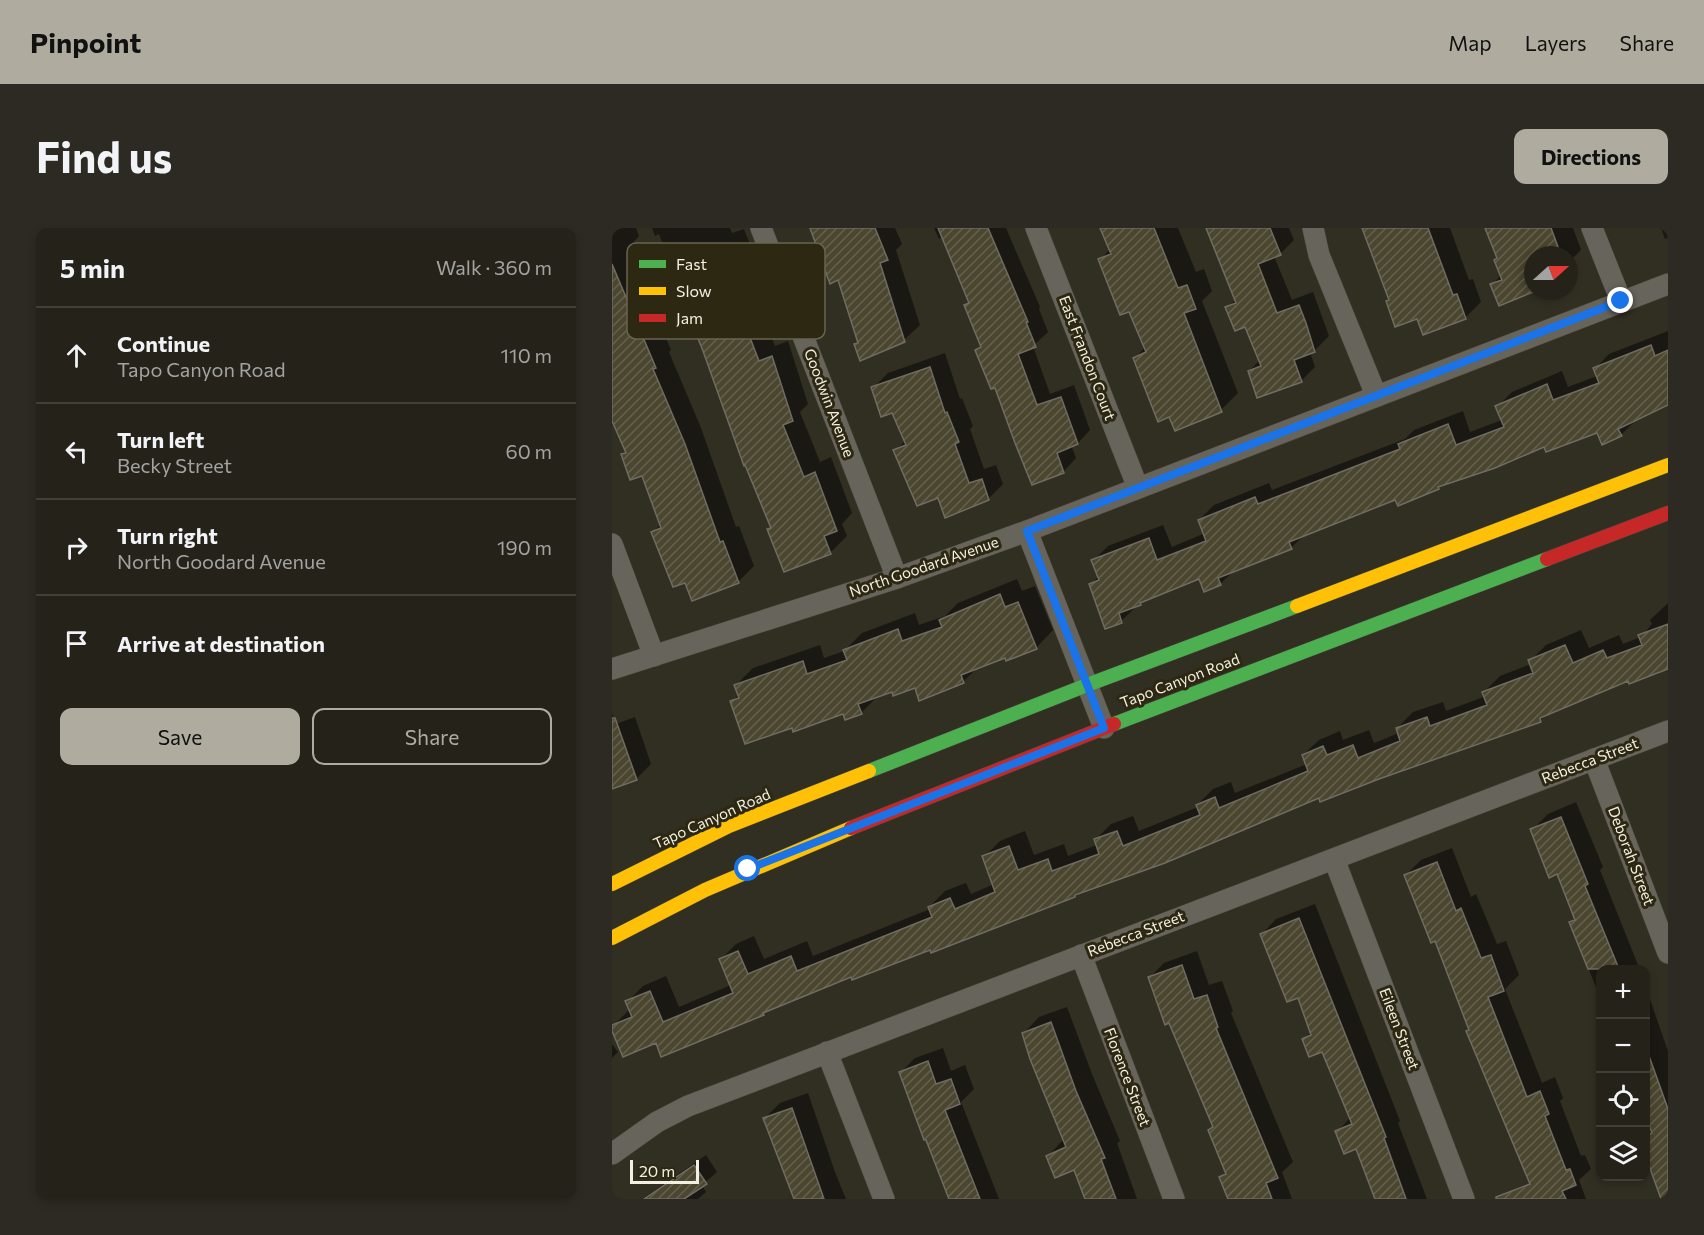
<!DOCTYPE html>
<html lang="en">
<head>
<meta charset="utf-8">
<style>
	:root { --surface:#25221a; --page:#2d2a23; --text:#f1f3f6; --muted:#a3a4a2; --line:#423f39; --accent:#afac9f }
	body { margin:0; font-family:Commissioner,sans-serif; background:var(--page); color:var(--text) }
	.controls { position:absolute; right:18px; bottom:18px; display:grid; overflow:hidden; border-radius:12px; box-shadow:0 3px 9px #0003 }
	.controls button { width:54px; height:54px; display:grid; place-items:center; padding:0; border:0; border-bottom:2px solid var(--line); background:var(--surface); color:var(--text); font:30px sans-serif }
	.compass { position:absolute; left:912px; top:18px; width:54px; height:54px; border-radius:50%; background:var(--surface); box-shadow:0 3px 9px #0003; rotate:69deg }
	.scale { position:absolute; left:18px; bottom:15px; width:69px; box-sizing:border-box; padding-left:6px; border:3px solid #f3f0e2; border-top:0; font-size:16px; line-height:21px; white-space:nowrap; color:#f3f0e2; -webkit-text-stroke:4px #2d2812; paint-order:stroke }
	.stop { position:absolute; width:18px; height:18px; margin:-14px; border:4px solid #1a73e8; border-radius:50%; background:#fff }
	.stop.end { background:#1a73e8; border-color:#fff; box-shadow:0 2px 6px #0008 }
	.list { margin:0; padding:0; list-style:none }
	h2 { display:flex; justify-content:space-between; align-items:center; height:78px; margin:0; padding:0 24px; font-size:26px }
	h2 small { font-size:20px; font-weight:400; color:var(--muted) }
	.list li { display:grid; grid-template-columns:39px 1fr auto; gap:18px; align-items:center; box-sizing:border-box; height:96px; padding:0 24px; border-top:2px solid var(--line) }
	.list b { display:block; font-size:22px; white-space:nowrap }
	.list p { margin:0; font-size:20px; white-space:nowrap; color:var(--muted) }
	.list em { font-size:20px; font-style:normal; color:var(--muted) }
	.actions { display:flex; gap:12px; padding:18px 24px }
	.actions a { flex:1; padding:14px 0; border:2px solid var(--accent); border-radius:12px; text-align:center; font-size:21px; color:var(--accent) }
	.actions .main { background:var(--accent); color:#111 }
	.icon { flex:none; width:33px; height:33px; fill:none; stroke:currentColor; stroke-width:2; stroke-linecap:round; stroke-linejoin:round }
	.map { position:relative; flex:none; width:1056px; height:971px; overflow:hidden; border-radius:12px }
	header { display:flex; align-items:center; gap:36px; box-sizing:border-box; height:84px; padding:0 30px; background:var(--accent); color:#111 }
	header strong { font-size:28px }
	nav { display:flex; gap:33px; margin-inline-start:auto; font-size:21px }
	.intro { display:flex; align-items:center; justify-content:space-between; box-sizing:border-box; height:144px; padding:0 36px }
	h1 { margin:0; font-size:42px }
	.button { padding:15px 27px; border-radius:12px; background:var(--accent); color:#111; font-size:21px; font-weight:700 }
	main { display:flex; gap:36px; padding:0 36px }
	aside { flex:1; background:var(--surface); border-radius:12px; box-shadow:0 3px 9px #0003 }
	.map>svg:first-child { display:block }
	.shadow { fill:#0007 }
	.building { fill:url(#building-hatch); stroke:#6f6c61; stroke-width:1.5 }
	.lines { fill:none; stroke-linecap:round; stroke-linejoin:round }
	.street-casing { stroke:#4c4a3f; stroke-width:22 }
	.fast-casing { stroke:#4c4a3f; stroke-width:15 }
	.slow-casing { stroke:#4c4a3f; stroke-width:15 }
	.jam-casing { stroke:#4c4a3f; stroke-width:15 }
	.street { stroke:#67645c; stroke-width:21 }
	.fast { stroke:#4caf50; stroke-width:14 }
	.slow { stroke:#ffc107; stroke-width:14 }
	.jam { stroke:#c62828; stroke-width:14 }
	.route { stroke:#1a73e8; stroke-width:8 }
	.labels { text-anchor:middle; stroke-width:6; stroke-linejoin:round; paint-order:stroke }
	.street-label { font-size:15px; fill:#f3f0e2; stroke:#2d2812 }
	.key { fill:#2d2812; stroke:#686450; stroke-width:1.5 }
	.key-label { font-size:16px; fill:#f3f0e2 }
</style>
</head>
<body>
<header>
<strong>Pinpoint</strong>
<nav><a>Map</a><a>Layers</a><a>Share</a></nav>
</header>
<div class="intro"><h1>Find us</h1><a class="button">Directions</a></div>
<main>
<aside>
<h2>5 min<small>Walk · 360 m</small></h2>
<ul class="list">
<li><svg class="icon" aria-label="ahead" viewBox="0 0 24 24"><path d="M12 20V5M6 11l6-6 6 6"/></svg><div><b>Continue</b><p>Tapo Canyon Road</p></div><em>110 m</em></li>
<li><svg class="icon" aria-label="left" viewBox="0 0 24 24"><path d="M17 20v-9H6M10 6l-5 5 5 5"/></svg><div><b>Turn left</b><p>Becky Street</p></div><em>60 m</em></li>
<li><svg class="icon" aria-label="right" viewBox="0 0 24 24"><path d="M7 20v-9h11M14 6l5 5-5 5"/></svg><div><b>Turn right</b><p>North Goodard Avenue</p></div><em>190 m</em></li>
<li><svg class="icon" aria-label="arrive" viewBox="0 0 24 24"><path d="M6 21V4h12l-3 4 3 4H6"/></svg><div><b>Arrive at destination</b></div></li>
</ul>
<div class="actions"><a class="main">Save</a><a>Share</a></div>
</aside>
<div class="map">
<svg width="1056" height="971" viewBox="0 0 1056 971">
	<defs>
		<pattern id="building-hatch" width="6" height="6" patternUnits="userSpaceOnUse" patternTransform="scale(1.5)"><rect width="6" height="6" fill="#4b462f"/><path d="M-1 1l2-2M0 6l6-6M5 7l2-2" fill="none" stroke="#65614d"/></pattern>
	</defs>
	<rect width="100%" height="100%" fill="#312e22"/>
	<g class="shadow">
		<polygon points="0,0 24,0 27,8 18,18 34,57 32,59 59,122 57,124 89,200 124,299 127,298 142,338 126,354 73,353 40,305 49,296 30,246 11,226 15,223 0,166"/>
		<polygon points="40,0 118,0 120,5 132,1 156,61 145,72 152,90 163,118 176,113 196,176 188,184 208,234 219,229 240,285 230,296 235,308 219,324 173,342 157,302 160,299 66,51 64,52 47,6 43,8"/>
		<polygon points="199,0 283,0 290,16 284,22 308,97 292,112 243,117 247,113 227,50"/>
		<polygon points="322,0 394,0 428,79 427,81 436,104 421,118 438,166 462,157 478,202 466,215 459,217 464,230 452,243 421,256 384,158 365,122 370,117 354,78 358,74 331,9 327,11"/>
		<polygon points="490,0 566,0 584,44 592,41 600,63 590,73 626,165 609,182 564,201 558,188 523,130 533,119 518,82 488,32 498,21"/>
		<polygon points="596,0 677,0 682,12 668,26 662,28 680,72 701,64 717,108 702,123 698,124 703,139 689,153 637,143 648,132 634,97 615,80 624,71"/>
		<polygon points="751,0 838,0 857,52 861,51 869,74 853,90 778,71"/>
		<polygon points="874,0 961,0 969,22 957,34 957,27 921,27 921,63 880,57 889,47 886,29"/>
		<polygon points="1049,0 1056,0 1056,10 1053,11"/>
		<polygon points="1056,103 1056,176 1024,192 1009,207 986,204 932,217 829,257 826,260 784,270 693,306 679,320 622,343 608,356 588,349 523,377 524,379 509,393 479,356 487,348 481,333 496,318 551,297 560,319 593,305 587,292 602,277 657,255 660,262 793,211 802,202 851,183 858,204 890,192 885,179 900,164 950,143 956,159 985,148 983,141 997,126"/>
		<polygon points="333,125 348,171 350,170 361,198 358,201 372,241 384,237 391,256 376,271 327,268 283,223 293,213 280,183 261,160 276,145"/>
		<polygon points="405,351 410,363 423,358 441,402 425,419 395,431 394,428 367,438 351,454 281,463 266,468 249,485 232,484 181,498 120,474 127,466 124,457 141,440 208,417 212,430 232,423 250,405 303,385 307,397 333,388 346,375"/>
		<polygon points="1056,375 1056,439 1017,451 936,485 928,493 708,568 465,665 463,668 239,747 156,782 151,786 45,814 0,799 18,781 15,774 31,758 54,748 67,779 119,757 108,732 124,716 142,708 152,731 195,713 201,728 318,681 317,679 333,663 354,655 359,666 382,656 372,629 388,613 413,603 422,627 452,616 456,628 485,617 483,612 499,596 521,588 527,603 586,579 585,577 601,561 619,554 623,565 695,536 691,527 707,512 728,503 731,512 757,502 762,515 787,505 785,500 801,484 831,474 834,483 874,468 872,464 888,448 919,436 918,433 934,417 969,402 977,420 1007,407 1011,416 1029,409 1040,396 1038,392"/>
		<polygon points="0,485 4,496 23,489 39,536 24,551 0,559"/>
		<polygon points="964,574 991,639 988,642 1028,742 988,742 988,769 958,695 964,689 946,644 920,602 936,586"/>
		<polygon points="840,620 859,669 864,666 885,716 894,713 907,747 893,761 930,855 943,849 951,870 948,873 969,928 973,927 979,941 967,952 974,971 919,971 915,959 919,954 824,711 794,647 809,632"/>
		<polygon points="703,676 788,893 786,895 815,971 765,971 745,919 725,904 739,889 711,822 692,811 700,803 686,768 649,707 664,691"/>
		<polygon points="585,723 597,757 610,753 621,783 619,785 681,934 670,944 680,971 624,971 609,949 615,943 598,902 602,898 537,750 552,735"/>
		<polygon points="1034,760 1056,823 1056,961 1048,964 1034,925 1034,906 1039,900 1034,886"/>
		<polygon points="455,779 480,846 508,913 505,915 525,971 474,971 463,940 436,928 451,912 412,805 427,789"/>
		<polygon points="0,816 6,824 0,830"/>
		<polygon points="331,820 339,843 353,837 362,861 349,874 387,971 339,971 289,844 303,830"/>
		<polygon points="196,865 223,944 234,971 182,971 153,890 168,875"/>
		<polygon points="94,927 105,944 90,957 94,964 86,971 30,971"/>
	</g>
	<g class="building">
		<polygon points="198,0 263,0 276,32 268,35 293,114 248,133 242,116 246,115 226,52 218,56"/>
		<polygon points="326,0 376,0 416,94 414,94 424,119 406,126 425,177 449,169 466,216 445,225 452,245 420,257 403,215 383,160 379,161 363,122 369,119 352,77 357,75"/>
		<polygon points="488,0 542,0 566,60 575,57 584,81 572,85 610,184 563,203 557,189 546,194 521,130 534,124 517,84 508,87 486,31 499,26"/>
		<polygon points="594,0 658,0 669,27 646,36 665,85 687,77 694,95 703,124 682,132 690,154 645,170 636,143 649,138 633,99 623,103 613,79 624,75"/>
		<polygon points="750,0 816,0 841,67 845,66 854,91 811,107 805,91 783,99 774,73 777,72"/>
		<polygon points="873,0 939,0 949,27 921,27 921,64 887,78 878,56 890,52 882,32 885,30"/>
		<polygon points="116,16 141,79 128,83 137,107 147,133 160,128 181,193 171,197 192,249 203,244 225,303 212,308 219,326 172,344 155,301 159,300 133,237 132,238 91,123 57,37"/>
		<polygon points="0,36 44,140 41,141 73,216 108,314 111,313 127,355 80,373 73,355 61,359 39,304 49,300 30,248 18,252 9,226 14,225 0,193"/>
		<polygon points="1039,117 1043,128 1056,122 1056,177 1006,201 1010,208 990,217 985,205 934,224 932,219 883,240 826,259 827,261 786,278 783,272 677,314 680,321 606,350 609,357 592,364 587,351 528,375 529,377 507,385 510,395 493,401 477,356 487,352 479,332 537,310 545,332 594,313 586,292 643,269 646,276 788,221 786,216 836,196 844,217 892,199 883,178 935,156 941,172 987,155 981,140"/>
		<polygon points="318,139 333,185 335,184 347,214 343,216 357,255 370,251 377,272 333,290 326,270 305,278 281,222 294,217 280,185 269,189 259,159"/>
		<polygon points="388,366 393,379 406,374 425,421 394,433 393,430 349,447 352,455 307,473 303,460 281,468 280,464 246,476 250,486 233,492 231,486 181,504 180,500 133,516 118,473 127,470 122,457 191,433 195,446 235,432 231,422 286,401 290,413 330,399 327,392"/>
		<polygon points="1056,396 1056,441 1017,456 1016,453 928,490 929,494 767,551 708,574 707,570 553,635 463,667 463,669 319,725 318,722 240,752 239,749 151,785 152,787 49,829 44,815 11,829 0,803 0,797 20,789 13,773 38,763 51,794 121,765 107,731 126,723 136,746 179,728 185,743 320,689 316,679 338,670 343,681 383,664 370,628 397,618 406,642 436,631 440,643 487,626 482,611 505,603 511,618 588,587 584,577 603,569 607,580 696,543 690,527 711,518 715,527 741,517 746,530 788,513 784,500 815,489 818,498 875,477 870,464 921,445 916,432 953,417 961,435 991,422 995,430 1030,417 1026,407"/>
		<polygon points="0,490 3,490 25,552 0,561"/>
		<polygon points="949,589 976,656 973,658 1007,741 976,741 957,694 963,692 945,646 937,650 918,601"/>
		<polygon points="825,634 844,683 849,680 869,730 879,727 892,763 876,769 915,869 928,863 937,886 933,888 954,942 958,941 964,957 950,963 954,971 884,971 884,969 918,956 854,803 857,802 823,713 819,715 792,647"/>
		<polygon points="687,690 774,909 772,910 794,971 763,971 744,921 732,926 723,903 740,896 710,824 697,829 690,811 699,807 686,770 675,774 648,706"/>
		<polygon points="570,737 582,771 595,767 606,799 604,800 666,950 654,955 660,971 616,971 607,949 614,946 596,902 601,899 557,795 553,797 536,749"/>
		<polygon points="439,794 464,863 493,930 489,931 504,971 473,971 462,942 443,950 434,928 454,919 418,831 410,805"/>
		<polygon points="1036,825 1056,881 1056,971 1049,971 1034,929 1034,908 1040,905 1034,889 1034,826"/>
		<polygon points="316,833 324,856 339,851 348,876 333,882 368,971 337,971 314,912 312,912 287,844"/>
		<polygon points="180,880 212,971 182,971 151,890"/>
		<polygon points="82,937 95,956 72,971 32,971"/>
	</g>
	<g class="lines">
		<g class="street-casing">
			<g id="street">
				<polyline points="149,0 285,350"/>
				<polyline points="424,0 526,260"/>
				<polyline points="701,0 707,27 764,167"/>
				<polyline points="980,0 1009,73"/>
				<polyline points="415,303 492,500"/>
				<polyline points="0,316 42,428"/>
				<polyline points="0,441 285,350 415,303 1056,56"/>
				<polyline points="982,531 1056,725"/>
				<polyline points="722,631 852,971"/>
				<polyline points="469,727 562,971"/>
				<polyline points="215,824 272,971"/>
				<polyline points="0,926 45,894 76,878 1056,503"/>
			</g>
		</g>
		<g class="fast-casing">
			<g id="fast">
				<polyline points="502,496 935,331"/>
				<polyline points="257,543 475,457 685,378"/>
			</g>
		</g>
		<g class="slow-casing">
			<g id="slow">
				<polyline points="685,378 1056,237"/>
				<polyline points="0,656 117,598 257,543"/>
				<polyline points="0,710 93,662 239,600"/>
			</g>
		</g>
		<g class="jam-casing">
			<g id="jam">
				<polyline points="935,331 1056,285"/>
				<polyline points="239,600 502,496"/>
			</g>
		</g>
		<use href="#street" class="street"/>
		<use href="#fast" class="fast"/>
		<use href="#slow" class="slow"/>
		<use href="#jam" class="jam"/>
	</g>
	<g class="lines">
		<polyline class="route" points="136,641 492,500 415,303 1009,73"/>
	</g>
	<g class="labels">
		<g class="street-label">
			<text transform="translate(475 130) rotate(69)" y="5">East Frandon Court</text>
			<text transform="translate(217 175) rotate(69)" y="5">Goodwin Avenue</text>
			<text transform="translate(312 339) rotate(-19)" y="5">North Goodard Avenue</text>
			<text transform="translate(568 453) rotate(-21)" y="5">Tapo Canyon Road</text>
			<text transform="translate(978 533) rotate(-21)" y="5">Rebecca Street</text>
			<text transform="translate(100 591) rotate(-24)" y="5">Tapo Canyon Road</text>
			<text transform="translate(1019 628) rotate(69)" y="5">Deborah Street</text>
			<text transform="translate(524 706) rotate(-21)" y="5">Rebecca Street</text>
			<text transform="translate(787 801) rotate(69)" y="5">Eileen Street</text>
			<text transform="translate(515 849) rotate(69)" y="5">Florence Street</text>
		</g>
	</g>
	<rect x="15" y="15" width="198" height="96" rx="9" class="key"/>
	<rect x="27" y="32" width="27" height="8" fill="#4caf50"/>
	<rect x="27" y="59" width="27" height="8" fill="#ffc107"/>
	<rect x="27" y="86" width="27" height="8" fill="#c62828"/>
	<g class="key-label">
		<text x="64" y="42">Fast</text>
		<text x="64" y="69">Slow</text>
		<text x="64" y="96">Jam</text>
	</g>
</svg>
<div class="controls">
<button>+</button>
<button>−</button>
<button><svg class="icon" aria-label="locate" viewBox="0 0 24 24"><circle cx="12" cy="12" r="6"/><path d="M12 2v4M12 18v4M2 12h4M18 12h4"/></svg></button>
<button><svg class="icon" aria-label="layers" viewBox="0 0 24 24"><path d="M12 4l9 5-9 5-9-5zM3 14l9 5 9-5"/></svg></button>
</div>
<svg class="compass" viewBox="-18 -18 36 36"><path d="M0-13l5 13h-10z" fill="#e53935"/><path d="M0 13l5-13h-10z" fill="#a3a4a2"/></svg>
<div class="scale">20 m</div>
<div class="stop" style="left:136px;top:641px"></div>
<div class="stop end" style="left:1009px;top:73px"></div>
</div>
</main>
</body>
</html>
